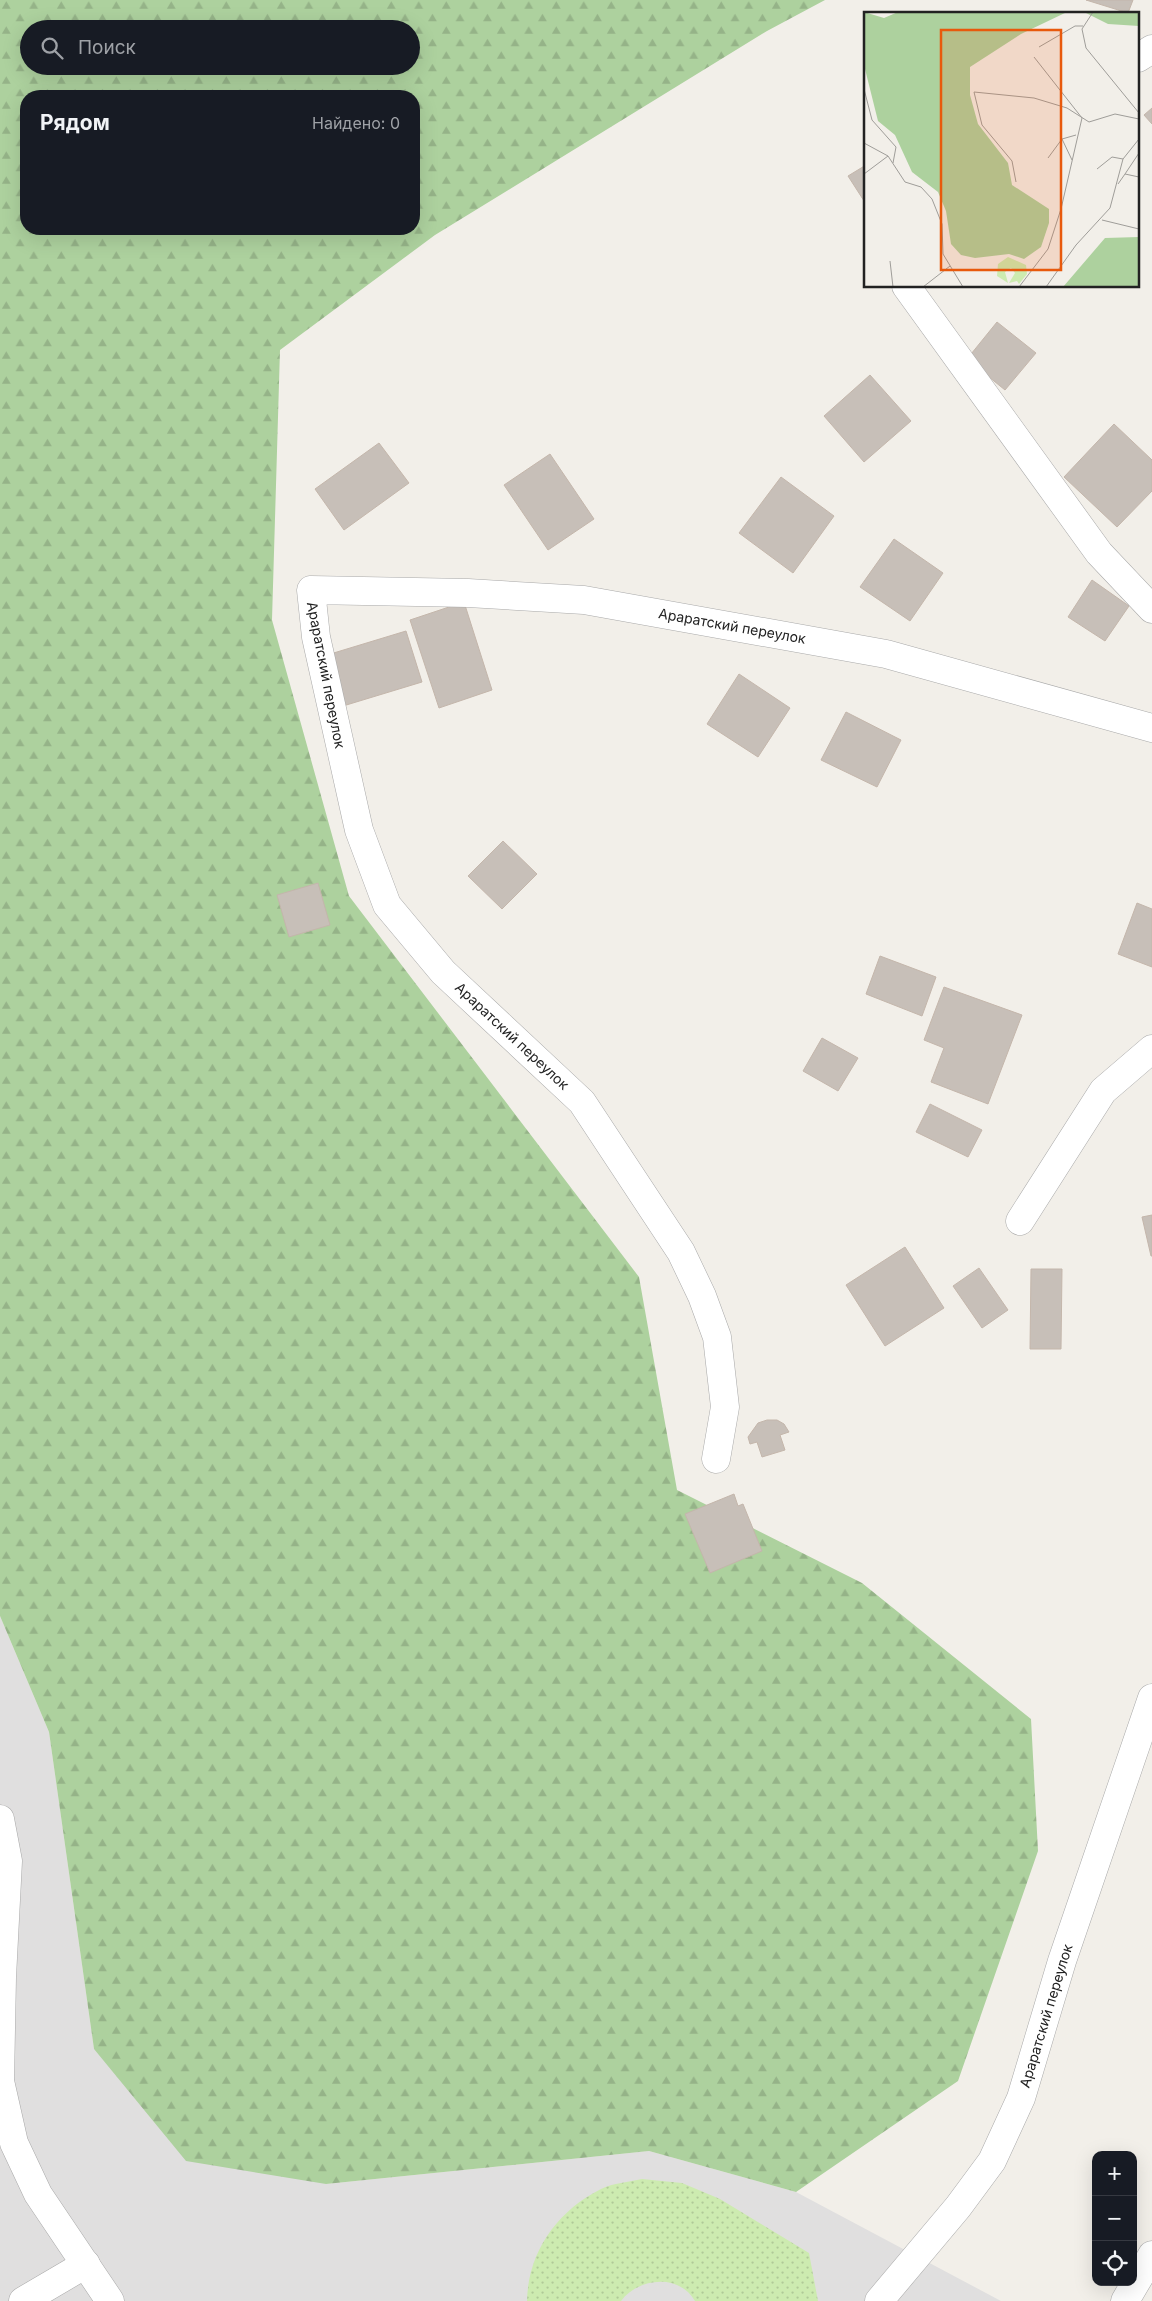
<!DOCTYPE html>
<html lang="ru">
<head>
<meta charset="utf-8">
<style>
	:root { --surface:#171b24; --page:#20242c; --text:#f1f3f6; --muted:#9ea1a6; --line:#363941 }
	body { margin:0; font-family:Inter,sans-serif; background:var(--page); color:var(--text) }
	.controls { position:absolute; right:15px; bottom:15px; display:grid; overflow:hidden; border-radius:10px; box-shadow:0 5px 20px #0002 }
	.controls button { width:45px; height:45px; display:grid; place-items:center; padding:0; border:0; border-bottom:1px solid var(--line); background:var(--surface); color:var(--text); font:25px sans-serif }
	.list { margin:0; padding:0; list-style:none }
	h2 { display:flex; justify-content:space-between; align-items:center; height:65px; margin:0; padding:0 20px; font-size:21px }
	h2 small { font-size:16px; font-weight:400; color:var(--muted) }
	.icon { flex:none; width:28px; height:28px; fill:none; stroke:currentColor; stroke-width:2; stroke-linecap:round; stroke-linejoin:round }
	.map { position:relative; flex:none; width:1152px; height:2301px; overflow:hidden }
	.search { position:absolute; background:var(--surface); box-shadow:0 5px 20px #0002; left:20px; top:20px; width:400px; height:55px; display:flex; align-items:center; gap:12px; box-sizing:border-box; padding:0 18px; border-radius:28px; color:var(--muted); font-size:19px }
	.panel { position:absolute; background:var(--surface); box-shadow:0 5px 20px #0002; left:20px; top:90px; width:400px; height:145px; border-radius:20px }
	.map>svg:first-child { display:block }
	.residential { fill:#e0dfdf }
	.grass { fill:url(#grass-dots) }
	.forest { fill:url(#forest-firs); fill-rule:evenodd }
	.building { fill:#c7bfb8; stroke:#c4b6ab }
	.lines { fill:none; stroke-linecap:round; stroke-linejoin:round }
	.minor-casing { stroke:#a9a9a9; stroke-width:29 }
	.minor { stroke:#fff; stroke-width:28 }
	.labels { text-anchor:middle; stroke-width:4; stroke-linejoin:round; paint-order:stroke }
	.street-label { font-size:14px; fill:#222; stroke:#fff }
	.inset-road { fill:none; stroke:#9f9d99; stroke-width:1 }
	.view { fill:#e8590c; fill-opacity:0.15; stroke:#e8590c; stroke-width:2.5 }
	.inset-edge { fill:none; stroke:#222; stroke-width:2.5 }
</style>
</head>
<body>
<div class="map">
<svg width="1152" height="2301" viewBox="0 0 1152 2301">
	<defs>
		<pattern id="grass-dots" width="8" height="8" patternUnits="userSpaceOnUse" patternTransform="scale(1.25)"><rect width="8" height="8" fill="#cdebb0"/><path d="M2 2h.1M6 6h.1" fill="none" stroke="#b0c997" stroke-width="1.8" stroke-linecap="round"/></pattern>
		<pattern id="forest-firs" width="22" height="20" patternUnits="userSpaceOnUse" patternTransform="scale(1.25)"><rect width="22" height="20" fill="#add19e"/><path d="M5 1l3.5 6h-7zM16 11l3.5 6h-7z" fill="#95b388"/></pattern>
	</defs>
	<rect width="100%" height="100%" fill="#f2efe9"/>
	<polygon class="residential" points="0,1616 49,1732 94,2049 326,2184 649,2151 796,2192 1001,2301 0,2301"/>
	<path class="grass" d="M 642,2179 L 682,2183 L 720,2199 L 809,2253 L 818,2301 L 695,2301 C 679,2273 638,2278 621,2301 L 527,2301 C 528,2252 557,2211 601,2189 C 613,2183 629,2182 642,2179 Z"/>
	<path class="forest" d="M 0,0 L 825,0 L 767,31 L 435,235 L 280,350 L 272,620 L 349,896 L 639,1277 L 677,1490 L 862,1583 L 1031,1719 L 1038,1851 L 958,2081 L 796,2192 L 649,2151 L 326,2184 L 186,2161 L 94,2049 L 49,1732 L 0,1616 ZM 29,29 L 411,29 L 411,66 L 29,66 ZM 26,96 L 414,96 L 414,229 L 26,229 Z"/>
	<g class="building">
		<polygon points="1086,0 1133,0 1128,13"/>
		<polygon points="1152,108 1152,124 1144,115"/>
		<polygon points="866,165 866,204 848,176"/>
		<polygon points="997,322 1036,353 1005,390 967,359"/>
		<polygon points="870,375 911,421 864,462 824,416"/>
		<polygon points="1114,424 1152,460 1152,491 1117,527 1064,477"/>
		<polygon points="379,443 409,483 344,530 315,489"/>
		<polygon points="550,454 594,519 548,550 504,485"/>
		<polygon points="781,477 834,516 793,573 739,533"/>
		<polygon points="894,539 943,573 910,621 860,587"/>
		<polygon points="1092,580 1129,606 1105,641 1068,617"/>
		<polygon points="464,602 492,690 439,708 410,620"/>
		<polygon points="406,631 422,682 343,706 327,655"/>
		<polygon points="739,674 790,708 758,757 707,724"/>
		<polygon points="846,712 901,740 877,787 821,760"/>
		<polygon points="503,841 537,874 502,909 468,876"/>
		<polygon points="318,883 330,925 289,937 277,895"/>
		<polygon points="1137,903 1152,909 1152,967 1118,954"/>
		<polygon points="880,956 936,977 922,1016 866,994"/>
		<polygon points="944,987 1022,1015 988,1104 931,1082 944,1048 924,1040"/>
		<polygon points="822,1038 858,1058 838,1091 803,1071"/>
		<polygon points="930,1104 982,1130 968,1157 916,1132"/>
		<polygon points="1152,1215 1152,1256 1151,1256 1142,1217"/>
		<polygon points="905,1247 944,1308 885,1346 846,1285"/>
		<polygon points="979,1268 1008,1310 982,1328 953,1286"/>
		<polygon points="1031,1269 1062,1269 1061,1349 1030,1349"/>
		<polygon points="767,1420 777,1420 784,1424 789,1432 780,1435 785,1450 762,1457 757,1442 750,1444 748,1437 758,1423"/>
		<polygon points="734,1494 738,1506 743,1504 762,1551 710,1573 685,1514"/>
	</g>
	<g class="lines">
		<g class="minor-casing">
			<g id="minor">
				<polyline points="1138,58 1152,49"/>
				<polyline points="906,286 1099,553 1152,609"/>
				<polyline points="1020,1221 1103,1091 1152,1049"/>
				<polyline points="716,1459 725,1407 717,1337 702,1296 681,1252 582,1102 443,972 387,905 359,830 316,637 311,590 468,593 584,600 886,654 1152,728"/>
				<polyline points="0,1819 8,1861 2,1977 0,2081 14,2143 38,2194 110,2301"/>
				<polyline points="23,2301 86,2264"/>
				<polyline points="879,2301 958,2207 992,2161 1021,2098 1062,1961 1152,1698"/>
				<polyline points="1125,2301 1152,2255"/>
			</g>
		</g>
		<use href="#minor" class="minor"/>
	</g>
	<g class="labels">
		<g class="street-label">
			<text transform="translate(732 626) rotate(10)" y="5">Араратский переулок</text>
			<text transform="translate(326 675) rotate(79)" y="5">Араратский переулок</text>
			<text transform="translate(512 1036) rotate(43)" y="5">Араратский переулок</text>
			<text transform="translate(1046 2016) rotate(-73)" y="5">Араратский переулок</text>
		</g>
	</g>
	<g transform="translate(864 12)">
		<rect width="275" height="275" fill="#f2efe9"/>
		<path d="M 144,245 L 162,253 L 163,262 L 155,272 L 153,269 L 145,271 L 151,261 L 147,256 L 141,260 L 144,271 L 133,264 L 134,252 Z" fill="#cdebb0"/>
		<path d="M 0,0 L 20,6 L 34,0 L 203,0 L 157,22 L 106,55 L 106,83 L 114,112 L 144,151 L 148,173 L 185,197 L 185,211 L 177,235 L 160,247 L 145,242 L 111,246 L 97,243 L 87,232 L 82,199 L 74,180 L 48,160 L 31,123 L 14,109 L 0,53 ZM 220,0 L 275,0 L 275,14 L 244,12 ZM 275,225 L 275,275 L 199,275 L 241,226 Z" fill="#add19e"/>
		<path class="inset-road" d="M 229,0 L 218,17 L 222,36 L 275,101M 175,35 L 211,14 L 219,14M 0,77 L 8,108 L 32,135 L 29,151M 198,127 L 208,148M 0,131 L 24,144 L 41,170 L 57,175 L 68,187 L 78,212 L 79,242 L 99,275M 184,146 L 198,127 L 212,123M 233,157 L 248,145 L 259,147M 0,162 L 24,144M 261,162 L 275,141M 152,170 L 148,149 L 118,113 L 110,80 L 170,86 L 203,96 L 225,110 L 251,102 L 275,107M 254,172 L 261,162 L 275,165M 238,208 L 275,217M 26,249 L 29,275M 59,275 L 86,254M 155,275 L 184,237 L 197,197 L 218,106 L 170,45M 182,275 L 212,233 L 246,196 L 259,147 L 275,127"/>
		<path class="view" d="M 77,18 L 197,18 L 197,258 L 77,258 Z"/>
		<rect width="275" height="275" class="inset-edge"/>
	</g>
</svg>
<div class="controls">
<button>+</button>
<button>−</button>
<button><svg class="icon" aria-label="locate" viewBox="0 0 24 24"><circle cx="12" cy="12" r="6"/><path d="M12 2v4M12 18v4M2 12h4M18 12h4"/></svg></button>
</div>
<div class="search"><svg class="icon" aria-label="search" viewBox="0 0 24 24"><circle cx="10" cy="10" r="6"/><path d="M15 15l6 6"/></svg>Поиск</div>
<section class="panel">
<h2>Рядом<small>Найдено: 0</small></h2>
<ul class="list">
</ul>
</section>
</div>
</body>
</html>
